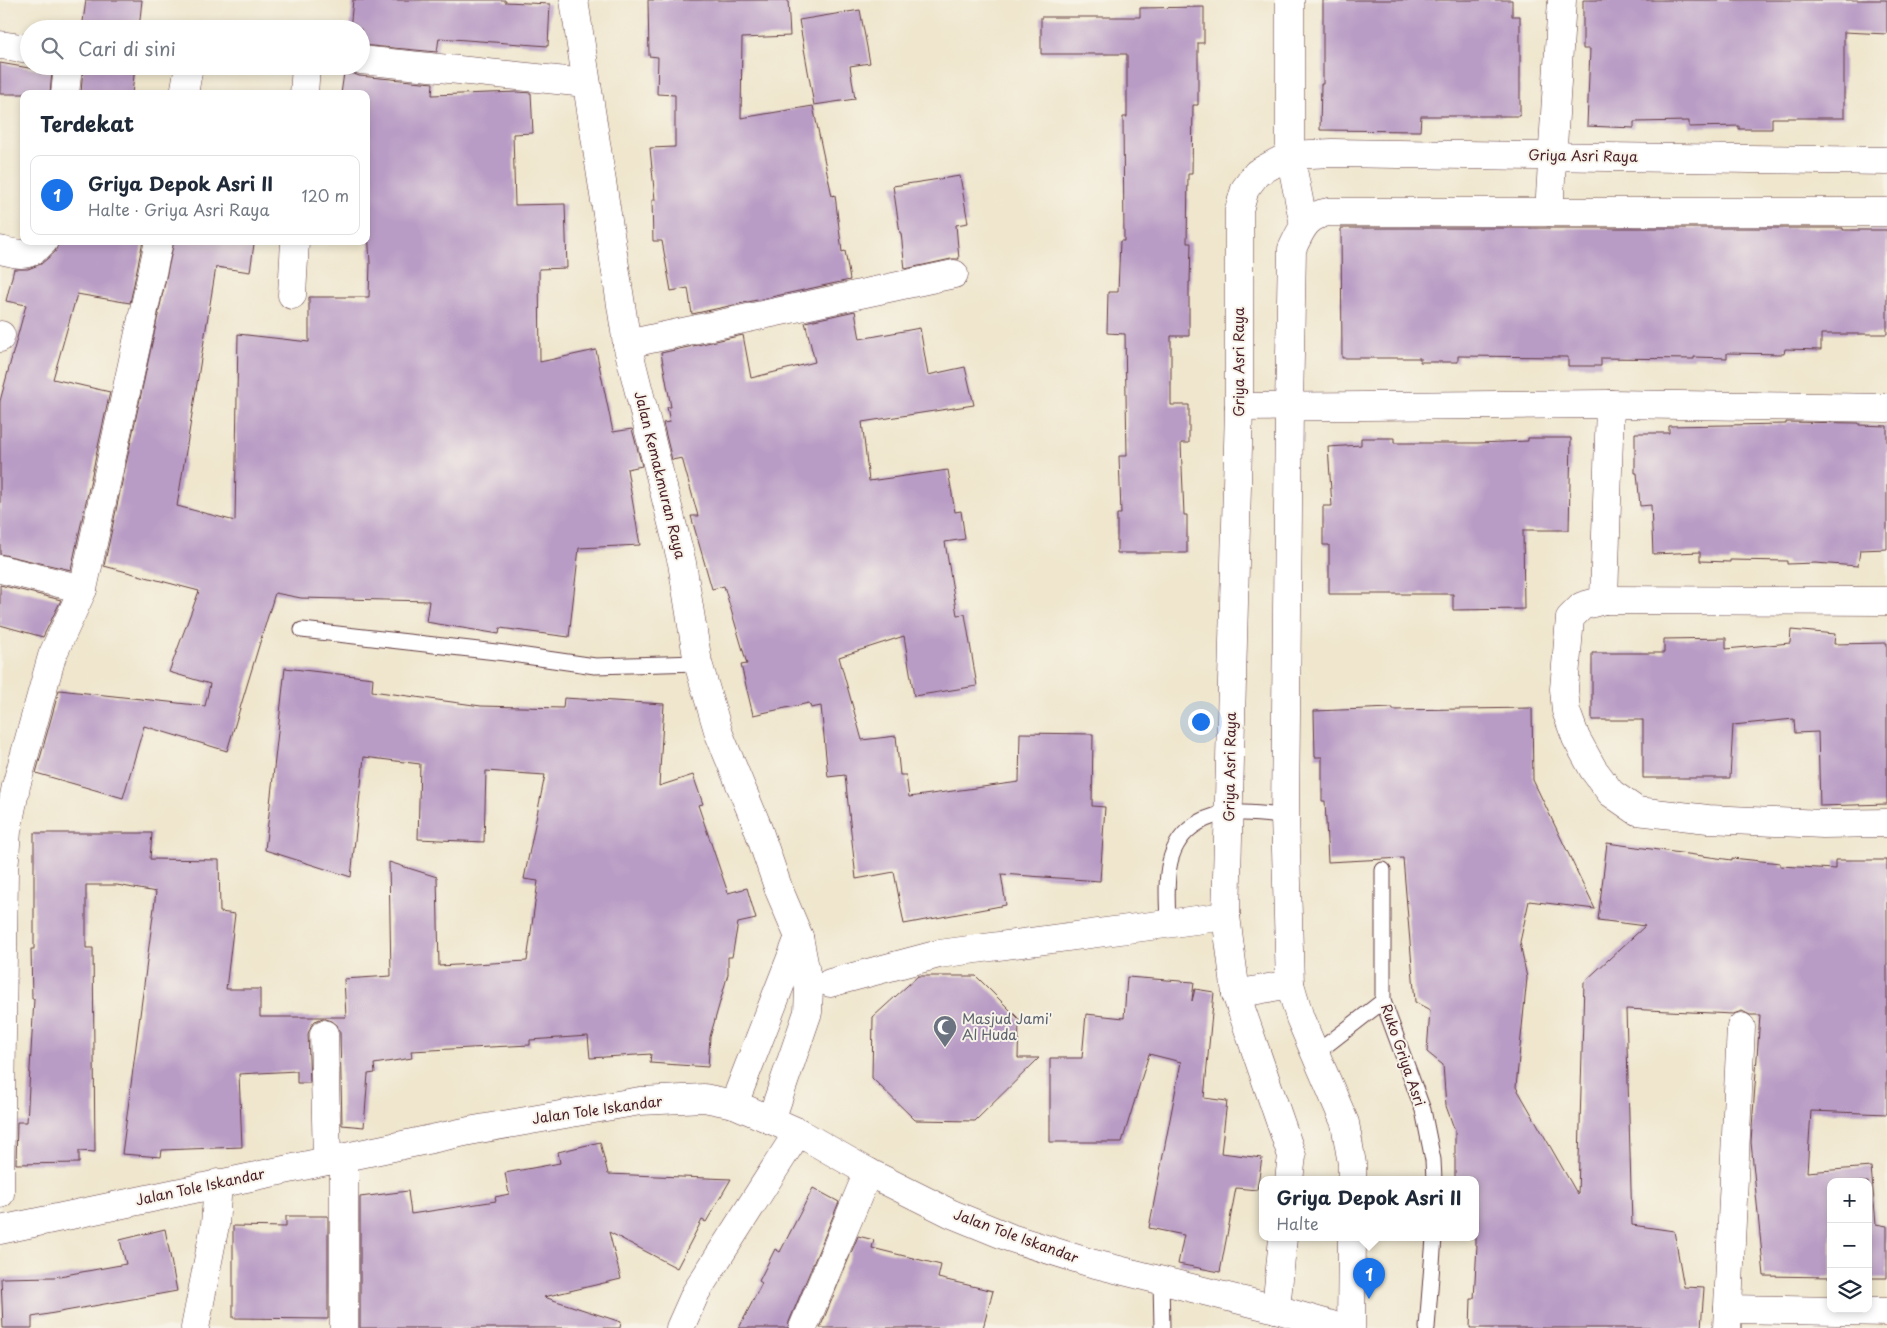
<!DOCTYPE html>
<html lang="id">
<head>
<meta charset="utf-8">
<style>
	:root { --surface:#fff; --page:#f6f6f7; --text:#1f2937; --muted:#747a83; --line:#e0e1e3; --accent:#1a73e8 }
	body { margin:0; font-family:"Playpen Sans",sans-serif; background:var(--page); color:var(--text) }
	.controls { position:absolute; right:15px; bottom:15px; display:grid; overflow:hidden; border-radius:10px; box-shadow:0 2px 8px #0003 }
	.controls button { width:45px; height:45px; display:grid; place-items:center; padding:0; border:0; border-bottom:1px solid var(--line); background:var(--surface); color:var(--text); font:25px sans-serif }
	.you { position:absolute; left:1200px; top:721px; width:18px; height:18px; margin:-12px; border:4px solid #fff; border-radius:50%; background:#1a73e8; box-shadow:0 0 0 8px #1a73e833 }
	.badge { display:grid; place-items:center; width:32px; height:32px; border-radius:50%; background:var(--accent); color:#fff; font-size:16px; font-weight:700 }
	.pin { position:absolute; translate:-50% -41px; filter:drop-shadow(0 1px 2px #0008) }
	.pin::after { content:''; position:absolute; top:26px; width:18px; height:15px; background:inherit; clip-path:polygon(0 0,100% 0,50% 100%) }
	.popup { position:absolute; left:1259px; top:1176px; width:220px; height:65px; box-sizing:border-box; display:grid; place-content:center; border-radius:10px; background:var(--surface); filter:drop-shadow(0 1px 4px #0005); font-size:16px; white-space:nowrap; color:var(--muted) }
	.popup b { font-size:19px; color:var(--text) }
	.popup::after { content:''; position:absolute; left:50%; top:100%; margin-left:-10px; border:10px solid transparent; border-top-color:var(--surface) }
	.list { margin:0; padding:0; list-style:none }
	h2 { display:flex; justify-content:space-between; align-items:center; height:65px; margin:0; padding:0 20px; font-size:21px }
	h2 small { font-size:16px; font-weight:400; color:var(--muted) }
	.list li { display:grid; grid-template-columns:32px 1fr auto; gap:15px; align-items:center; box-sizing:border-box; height:80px; margin:0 10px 10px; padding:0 10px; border:1px solid var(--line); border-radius:10px }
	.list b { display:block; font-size:19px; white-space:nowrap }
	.list p { margin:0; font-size:16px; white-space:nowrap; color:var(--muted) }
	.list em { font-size:16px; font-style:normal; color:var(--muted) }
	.icon { flex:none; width:28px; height:28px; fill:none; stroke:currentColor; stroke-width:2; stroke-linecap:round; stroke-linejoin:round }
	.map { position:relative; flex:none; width:1887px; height:1328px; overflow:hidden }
	.search { position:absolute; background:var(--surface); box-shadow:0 2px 8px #0003; left:20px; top:20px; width:350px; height:55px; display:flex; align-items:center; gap:12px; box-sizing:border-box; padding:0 18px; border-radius:28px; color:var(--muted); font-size:19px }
	.panel { position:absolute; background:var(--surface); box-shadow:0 2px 8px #0003; left:20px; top:90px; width:350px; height:155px; border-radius:10px }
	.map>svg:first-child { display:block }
	.building { fill:#b99cc5 }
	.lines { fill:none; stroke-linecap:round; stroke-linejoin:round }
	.service-casing { stroke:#633d43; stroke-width:17 }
	.minor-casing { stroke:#633d43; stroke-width:29 }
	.secondary-casing { stroke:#633d43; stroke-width:29 }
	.service { stroke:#fff; stroke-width:15 }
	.minor { stroke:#fff; stroke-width:28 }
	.secondary { stroke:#fff; stroke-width:28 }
	.labels { text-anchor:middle; stroke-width:4; stroke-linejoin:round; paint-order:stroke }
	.street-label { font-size:14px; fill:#4a1f2b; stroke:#f7f3e8 }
	.worship-label { font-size:14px; fill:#5b616d; stroke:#f7f3e8; text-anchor:start }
</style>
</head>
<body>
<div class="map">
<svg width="1887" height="1328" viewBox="0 0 1887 1328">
	<rect width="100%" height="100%" fill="#f7f3e8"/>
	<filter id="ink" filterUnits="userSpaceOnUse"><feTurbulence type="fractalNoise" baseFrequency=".02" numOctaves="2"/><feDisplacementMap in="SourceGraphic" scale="10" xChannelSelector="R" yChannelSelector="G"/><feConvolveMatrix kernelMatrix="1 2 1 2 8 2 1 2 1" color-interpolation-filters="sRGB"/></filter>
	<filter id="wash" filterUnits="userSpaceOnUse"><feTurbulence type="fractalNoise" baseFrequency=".0096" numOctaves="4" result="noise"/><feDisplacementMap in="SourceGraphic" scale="20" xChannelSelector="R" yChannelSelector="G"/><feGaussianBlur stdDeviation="1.12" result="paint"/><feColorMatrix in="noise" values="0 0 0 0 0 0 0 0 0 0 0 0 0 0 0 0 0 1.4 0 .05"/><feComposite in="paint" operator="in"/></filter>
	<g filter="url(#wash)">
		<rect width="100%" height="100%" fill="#efe6cd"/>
		<g id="blocks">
			<g class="building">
				<polygon points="86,0 142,0 139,29 82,29"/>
				<polygon points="353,0 505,0 505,2 550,4 548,46 439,38 437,52 361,45 361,29 350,29"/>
				<polygon points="648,0 788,0 790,36 742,38 741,118 813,106 832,196 835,195 842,252 845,251 850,280 692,314 688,288 671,291 662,241 653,241 652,200 655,200 650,148 675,147 675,95 657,94 658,57 649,56"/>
				<polygon points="1323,0 1512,0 1512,16 1520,16 1520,116 1421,116 1420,131 1320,130 1321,84 1323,84"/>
				<polygon points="1583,0 1887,0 1887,34 1844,32 1844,118 1772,118 1772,129 1739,129 1739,126 1689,127 1689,121 1634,122 1634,128 1587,126 1590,49 1583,49"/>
				<polygon points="1204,7 1204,43 1198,43 1198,105 1193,105 1192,174 1188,174 1187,243 1191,243 1190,282 1189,282 1189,336 1171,336 1171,405 1189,405 1189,443 1181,443 1184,515 1187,515 1187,553 1117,553 1117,514 1121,514 1119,456 1127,456 1125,334 1107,333 1108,292 1118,292 1120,241 1124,241 1123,117 1127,117 1127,54 1041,54 1041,17 1140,17 1140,8"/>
				<polygon points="860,10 870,63 850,66 855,99 814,105 799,20"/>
				<polygon points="0,63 52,72 50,94 0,94"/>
				<polygon points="83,66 135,66 132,94 81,94"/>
				<polygon points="345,66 352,73 359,76 433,83 432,95 518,92 531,93 533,133 513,134 515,205 565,204 567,268 539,269 540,362 596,350 613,432 632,429 642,466 627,469 640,545 579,548 569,637 500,628 499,634 426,622 429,601 301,598 275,593 227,751 144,726 123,798 36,773 59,690 205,706 210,684 169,672 199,591 104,566 174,241 233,241 254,244 250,272 216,267 177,506 235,521 238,334 309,342 309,297 369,297 370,263 366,199 366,94 341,94"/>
				<polygon points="960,176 968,223 956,225 959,259 951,259 905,269 901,233 900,233 893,186"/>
				<polygon points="1341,228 1843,228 1843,230 1887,230 1887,334 1821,334 1821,350 1785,349 1784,354 1727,353 1727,358 1694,357 1694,359 1601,358 1601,366 1568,366 1568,357 1458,356 1458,362 1420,362 1420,358 1342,358"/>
				<polygon points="59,241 143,241 130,303 77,294 53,379 110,392 71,570 0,554 0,401 26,305 6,301 14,269 28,269 41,264 55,252"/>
				<polygon points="855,311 860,339 920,328 928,375 965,367 974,405 862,422 869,481 948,470 955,512 961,511 965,539 945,542 957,615 965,614 977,686 914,696 904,636 839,657 862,740 896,736 900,775 906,775 909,797 1019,782 1020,733 1093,734 1092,806 1105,807 1100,881 1001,874 1006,905 904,924 894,872 856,879 845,775 828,777 821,706 811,708 809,703 753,715 741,665 747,664 724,586 712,589 691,516 698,516 682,458 672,460 663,423 670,422 667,407 671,407 661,353 743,335 751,378 815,362 805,322"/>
				<polygon points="1786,422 1859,423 1859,425 1887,426 1887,549 1860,550 1858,566 1815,563 1787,564 1787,561 1730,560 1730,562 1700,561 1700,552 1653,554 1651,505 1640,506 1637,473 1635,473 1635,433 1669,433 1669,426 1786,424"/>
				<polygon points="1361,438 1394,438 1394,443 1478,443 1528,441 1528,438 1571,438 1569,530 1523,530 1524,609 1453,610 1453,594 1329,594 1329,545 1323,545 1323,506 1332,506 1328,447 1361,445"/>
				<polygon points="0,585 61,600 43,637 0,625"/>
				<polygon points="1791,630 1835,634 1834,644 1887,643 1887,804 1820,806 1818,732 1795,733 1794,719 1733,725 1730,778 1643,778 1643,720 1592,720 1592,653 1664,653 1664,639 1726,638 1726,649 1790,643"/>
				<polygon points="285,668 373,678 372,691 481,706 563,708 564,698 664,704 659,786 693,775 703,804 698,805 728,893 747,888 756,919 738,923 732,957 728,957 728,974 710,1037 708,1067 650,1063 651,1054 590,1058 588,1036 530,1040 530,1045 411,1051 412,1058 374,1064 375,1073 368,1074 364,1127 342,1125 340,1033 337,1025 332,1021 323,1018 315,1021 311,1026 308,1034 310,1083 297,1083 297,1071 239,1074 242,1147 162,1150 161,1157 122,1154 156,892 117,885 86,885 86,948 93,948 95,1152 79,1151 79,1163 16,1164 17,1122 27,1122 34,999 32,999 31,949 34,949 34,833 152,833 150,859 219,860 220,912 235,914 226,989 260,989 260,1017 346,1017 344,979 391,976 389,862 437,877 439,966 527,961 538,881 524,879 545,775 486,771 484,842 418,839 420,764 364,757 351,877 265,850"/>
				<polygon points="1393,708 1393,710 1532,708 1533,780 1595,909 1529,901 1520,942 1527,978 1516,1087 1578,1195 1584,982 1645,926 1598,920 1607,843 1732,860 1732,858 1780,863 1780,866 1835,869 1835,860 1887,860 1887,1114 1811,1111 1807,1172 1871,1167 1876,1224 1887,1226 1887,1278 1868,1278 1868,1182 1831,1182 1831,1277 1764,1276 1751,1142 1760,1015 1750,1015 1742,1011 1733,1014 1626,1009 1632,1225 1674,1231 1684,1287 1704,1288 1701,1328 1470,1328 1471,1299 1474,1299 1477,1245 1475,1245 1475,1180 1455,1180 1455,1131 1446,1106 1443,1065 1427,1052 1430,1010 1415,1002 1403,858 1328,862 1325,801 1322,801 1322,757 1315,757 1314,711"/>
				<polygon points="918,976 976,976 1019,1019 1018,1058 1039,1058 975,1121 915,1120 872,1078 873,1017"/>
				<polygon points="1127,977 1194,982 1192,1001 1195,989 1214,992 1204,1098 1227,1101 1221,1153 1262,1158 1257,1190 1236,1188 1220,1272 1178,1264 1184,1235 1149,1228 1181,1062 1149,1054 1122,1142 1050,1142 1050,1058 1082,1058 1086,1014 1124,1018"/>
				<polygon points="600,1142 608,1174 731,1179 706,1222 702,1220 677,1268 609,1232 621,1279 544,1297 621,1322 620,1328 360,1328 360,1197 408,1191 411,1214 496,1201 495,1197 509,1194 505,1173 560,1163 558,1152"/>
				<polygon points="813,1188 839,1202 789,1322 788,1328 739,1328 762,1283 759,1281 775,1249 780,1252"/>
				<polygon points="286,1216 328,1216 328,1319 233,1318 233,1226 286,1227"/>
				<polygon points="165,1229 177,1291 32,1317 32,1328 3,1328 1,1278 54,1277 126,1264 120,1240"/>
				<polygon points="858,1236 874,1240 872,1248 941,1265 938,1278 993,1291 983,1328 820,1328"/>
			</g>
		</g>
	</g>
	<g filter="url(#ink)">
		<use href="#blocks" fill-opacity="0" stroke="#633d43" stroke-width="1"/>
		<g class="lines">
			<g class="service-casing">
				<g id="service">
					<polyline points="302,630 505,653 595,666 698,663"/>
					<polyline points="1383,870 1383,1001 1423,1110 1433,1160 1434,1180"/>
					<path d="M 1168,924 C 1167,887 1161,845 1198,823 C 1207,818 1220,813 1231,813 C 1248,812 1267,815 1285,816"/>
					<polyline points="1315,1054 1383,1001"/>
					<polyline points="1161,1281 1162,1328"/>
					<polyline points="1427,1328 1434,1238"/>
				</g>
			</g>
			<g class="minor-casing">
				<g id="minor">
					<polyline points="1290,0 1290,155 1304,225"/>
					<polyline points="0,45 29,49"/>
					<polyline points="361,60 586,83"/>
					<polyline points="65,94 68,66"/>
					<polyline points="184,94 189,66"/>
					<polyline points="304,94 306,66"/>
					<polyline points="1549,212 1562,0"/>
					<path d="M 0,250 C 21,255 29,258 44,241"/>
					<polyline points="292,295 295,241"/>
					<polyline points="0,338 1,335"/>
					<polyline points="627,344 954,274"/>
					<polyline points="1610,404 1604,600 1582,606 1570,618 1564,689 1566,711 1576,738 1593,769 1611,793 1637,811 1708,819 1823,824 1887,823"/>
					<polyline points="1239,407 1610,404 1887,408"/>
					<polyline points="0,569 83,589"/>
					<polyline points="1604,600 1887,601"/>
					<polyline points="830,983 939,954 1226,916"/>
					<polyline points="1236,994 1290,984"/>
					<polyline points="324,1034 327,1161"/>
					<polyline points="344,1158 344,1328"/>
					<polyline points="1289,1180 1292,1156 1236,994 1226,916 1239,407 1239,210 1245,189 1257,173 1290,155 1332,153 1887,161"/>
					<path d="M 1352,1180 L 1352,1164 L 1345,1123 L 1300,1018 L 1290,984 L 1285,816 L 1289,407 L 1292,249 C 1301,230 1306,215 1329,212 L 1887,212"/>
					<polyline points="0,1194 4,871 7,831 16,786 52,656 83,589 159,241"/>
					<polyline points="1276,1309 1283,1238"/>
					<polyline points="1728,1309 1887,1312"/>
					<polyline points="195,1328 215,1225 218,1183"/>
					<polyline points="680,1328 696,1292 798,1132"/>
					<polyline points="803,1328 868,1172"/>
					<polyline points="1351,1328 1352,1238"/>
					<polyline points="1727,1328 1741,1027"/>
				</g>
			</g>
			<g class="secondary-casing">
				<g id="secondary">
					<polyline points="574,0 627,344 682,563 698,663 719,734 756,823 779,890 799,937 809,989 808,1012 771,1120"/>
					<polyline points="734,1104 799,937"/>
					<polyline points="0,1230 474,1130 640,1101 704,1098 734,1104 771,1120 798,1132 868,1172 952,1214 1011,1238 1091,1263 1276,1309 1342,1328"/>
				</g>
			</g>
			<use href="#service" class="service"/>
			<use href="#minor" class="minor"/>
			<use href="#secondary" class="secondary"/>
		</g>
	</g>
	<defs>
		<g id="mosque-pin" transform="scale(1.25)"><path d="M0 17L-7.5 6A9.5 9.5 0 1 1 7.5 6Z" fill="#6b7280" stroke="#f7f3e8"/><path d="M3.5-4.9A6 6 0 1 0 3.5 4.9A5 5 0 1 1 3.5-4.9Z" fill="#fff"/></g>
	</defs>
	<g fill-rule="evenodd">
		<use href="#mosque-pin" x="945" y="1027"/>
	</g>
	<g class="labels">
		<g class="street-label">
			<text transform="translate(1583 156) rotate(1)" y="5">Griya Asri Raya</text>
			<text transform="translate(1239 362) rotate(-90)" y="5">Griya Asri Raya</text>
			<text transform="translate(660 475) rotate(76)" y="5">Jalan Kemakmuran Raya</text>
			<text transform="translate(1230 767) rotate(-89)" y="5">Griya Asri Raya</text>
			<text transform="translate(1403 1055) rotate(71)" y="5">Ruko Griya Asri</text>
			<text transform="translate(597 1110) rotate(-8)" y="5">Jalan Tole Iskandar</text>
			<text transform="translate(200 1187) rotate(-12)" y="5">Jalan Tole Iskandar</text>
			<text transform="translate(1016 1236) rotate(20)" y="5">Jalan Tole Iskandar</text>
		</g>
		<g class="worship-label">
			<text x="962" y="1024">Masjud Jami'<tspan x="962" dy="16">Al Huda</tspan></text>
		</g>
	</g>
</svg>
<div class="controls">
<button>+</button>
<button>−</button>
<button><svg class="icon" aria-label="layers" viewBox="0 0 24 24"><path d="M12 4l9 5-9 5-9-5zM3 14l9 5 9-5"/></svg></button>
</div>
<div class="you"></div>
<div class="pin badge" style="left:1369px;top:1299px">1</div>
<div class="popup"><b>Griya Depok Asri II</b>Halte</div>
<div class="search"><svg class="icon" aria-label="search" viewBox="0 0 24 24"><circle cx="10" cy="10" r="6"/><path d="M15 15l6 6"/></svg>Cari di sini</div>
<section class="panel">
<h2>Terdekat<small></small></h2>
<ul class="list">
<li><span class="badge">1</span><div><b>Griya Depok Asri II</b><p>Halte · Griya Asri Raya</p></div><em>120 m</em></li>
</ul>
</section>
</div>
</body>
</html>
